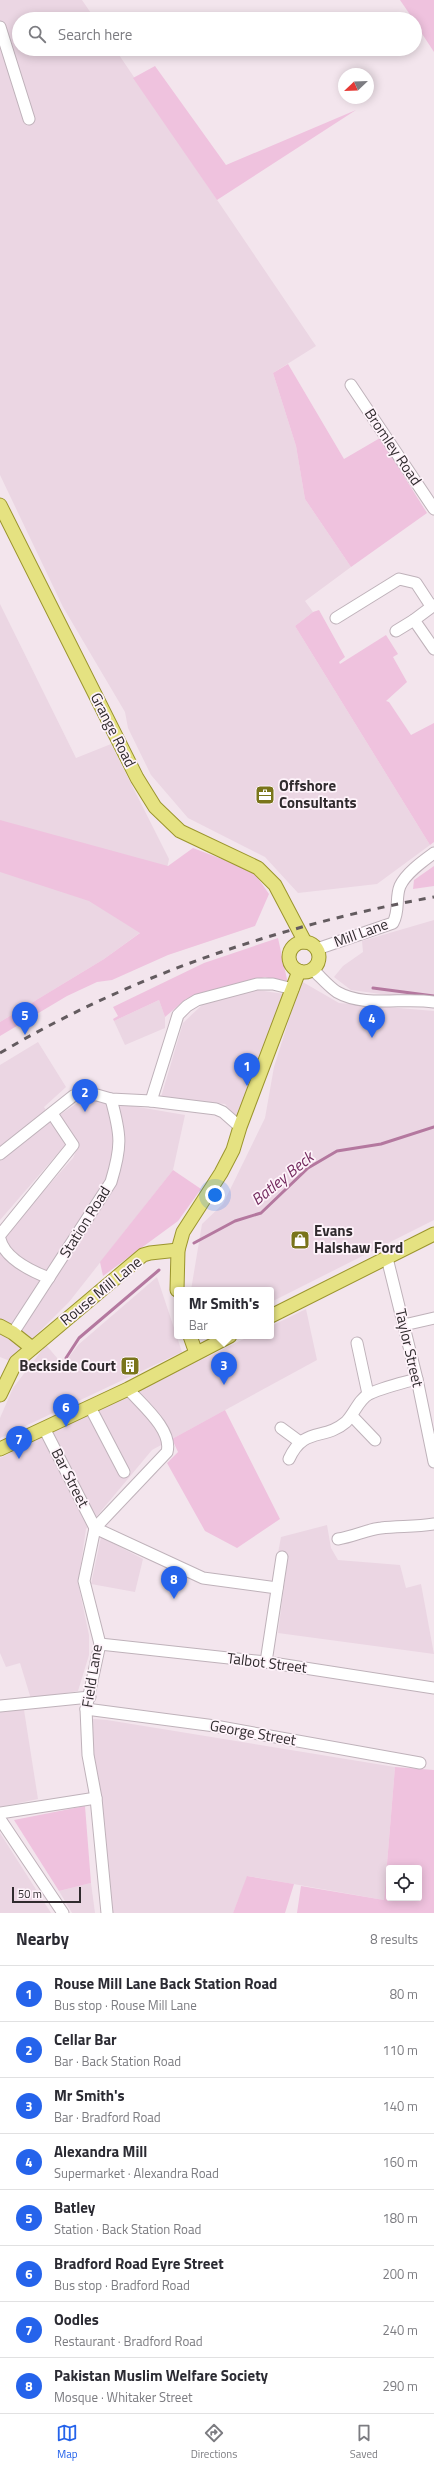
<!DOCTYPE html>
<html lang="en">
<head>
<meta charset="utf-8">
<style>
	:root { --surface:#fff; --page:#f2f2f3; --text:#2b2b33; --muted:#7c7c81; --line:#e1e1e2; --accent:#2563eb }
	body { margin:0; font-family:"Titillium Web",sans-serif; background:var(--page); color:var(--text) }
	.controls { position:absolute; right:12px; bottom:12px; display:grid; overflow:hidden; border-radius:4px; box-shadow:0 2px 10px #0003 }
	.controls button { width:36px; height:36px; display:grid; place-items:center; padding:0; border:0; border-bottom:1px solid var(--line); background:var(--surface); color:var(--text); font:20px sans-serif }
	.compass { position:absolute; left:338px; top:68px; width:36px; height:36px; border-radius:50%; background:var(--surface); box-shadow:0 2px 10px #0003; rotate:247deg }
	.scale { position:absolute; left:12px; bottom:10px; width:69px; box-sizing:border-box; padding-left:4px; border:2px solid #302b2e; border-top:0; font-size:11px; line-height:14px; white-space:nowrap; color:#302b2e; -webkit-text-stroke:3px #fef3fa; paint-order:stroke }
	.you { position:absolute; left:215px; top:1195px; width:14px; height:14px; margin:-10px; border:3px solid #fff; border-radius:50%; background:#1a73e8; box-shadow:0 0 0 6px #1a73e833 }
	.badge { display:grid; place-items:center; width:26px; height:26px; border-radius:50%; background:var(--accent); color:#fff; font-size:13px; font-weight:700 }
	.pin { position:absolute; translate:-50% -33px; filter:drop-shadow(0 1px 2px #0008) }
	.pin::after { content:''; position:absolute; top:21px; width:14px; height:12px; background:inherit; clip-path:polygon(0 0,100% 0,50% 100%) }
	.popup { position:absolute; left:174px; top:1287px; width:100px; height:52px; box-sizing:border-box; display:grid; place-content:center; border-radius:4px; background:var(--surface); filter:drop-shadow(0 1px 3px #0005); font-size:13px; white-space:nowrap; color:var(--muted) }
	.popup b { font-size:15px; color:var(--text) }
	.popup::after { content:''; position:absolute; left:50%; top:100%; margin-left:-8px; border:8px solid transparent; border-top-color:var(--surface) }
	.list { margin:0; padding:0; list-style:none }
	h2 { display:flex; justify-content:space-between; align-items:center; height:52px; margin:0; padding:0 16px; font-size:17px }
	h2 small { font-size:13px; font-weight:400; color:var(--muted) }
	.list li { display:grid; grid-template-columns:26px 1fr auto; gap:12px; align-items:center; box-sizing:border-box; height:56px; padding:0 16px; border-top:1px solid var(--line) }
	.list b { display:block; font-size:15px; white-space:nowrap }
	.list p { margin:0; font-size:13px; white-space:nowrap; color:var(--muted) }
	.list em { font-size:13px; font-style:normal; color:var(--muted) }
	.icon { flex:none; width:22px; height:22px; fill:none; stroke:currentColor; stroke-width:2; stroke-linecap:round; stroke-linejoin:round }
	.map { position:relative; flex:none; width:434px; height:1913px; overflow:hidden }
	.search { position:absolute; background:var(--surface); box-shadow:0 2px 10px #0003; left:12px; right:12px; top:12px; height:44px; display:flex; align-items:center; gap:10px; box-sizing:border-box; padding:0 14px; border-radius:22px; color:var(--muted); font-size:15px }
	.sheet { height:500px; background:var(--surface) }
	nav { display:flex; justify-content:space-around; align-items:center; box-sizing:border-box; height:56px; border-top:1px solid var(--line); background:var(--surface); font-size:11px; color:var(--muted) }
	nav a { display:grid; justify-items:center; gap:2px }
	nav .on { color:var(--accent) }
	.map>svg:first-child { display:block }
	.built { fill:#ebd6e3 }
	.green { fill:#efc2de; fill-rule:evenodd }
	.lines { fill:none; stroke-linecap:round; stroke-linejoin:round }
	.stream { stroke:#b4789f; stroke-width:3 }
	.minor-casing { stroke:#bfb2ba; stroke-width:13 }
	.major-casing { stroke:#9b952d; stroke-width:15 }
	.minor { stroke:#fff; stroke-width:11 }
	.major { stroke:#e5e281; stroke-width:13 }
	.rail { stroke:#635b5f; stroke-width:3; stroke-dasharray:7 7; stroke-linecap:butt }
	.labels { text-anchor:middle; stroke-width:3.5; stroke-linejoin:round; paint-order:stroke }
	.street-label { font-size:15px; fill:#302b2e; stroke:#fef3fa }
	.poi-label { font-size:15px; font-weight:bold; fill:#302b2e; stroke:#fef3fa; text-anchor:start }
	.water-label { font-size:16px; font-style:italic; fill:#742b5f; stroke:#fef3fa }
</style>
</head>
<body>
<div class="map">
<svg width="434" height="1913" viewBox="0 0 434 1913">
	<rect width="100%" height="100%" fill="#f3e5ed"/>
	<g class="built">
		<polygon points="0,0 82,0 95,19 19,19 19,49 115,49 316,346 273,373 296,446 305,499 351,567 305,601 313,612 295,626 430,845 377,884 298,893 265,857 188,818 151,775 128,728 125,712 63,607 0,475"/>
		<polygon points="0,604 76,758 111,744 169,859 156,921 104,959 0,1022"/>
		<polygon points="434,920 434,1001 351,990 334,977 343,966 363,952 362,941"/>
		<polygon points="301,981 339,1003 434,1011 434,1220 271,1302 271,1290 191,1290 202,1224 223,1204 265,1118 274,1067"/>
		<polygon points="257,990 284,994 238,1119 225,1104 161,1097 183,1023 203,1004"/>
		<polygon points="159,1000 165,1017 165,1028 125,1045 114,1021"/>
		<polygon points="38,1042 66,1087 44,1107 66,1144 0,1220 0,1065"/>
		<polygon points="82,1100 103,1101 185,1115 173,1170 69,1302 10,1361 0,1357 0,1240 73,1158 79,1144 58,1116"/>
		<polygon points="157,1277 182,1352 0,1438 0,1418 13,1388 46,1345 63,1365 78,1345"/>
		<polygon points="306,1309 317,1360 152,1450 86,1529 78,1583 89,1635 89,1655 78,1691 31,1699 20,1663 6,1667 0,1653 0,1458 250,1336 271,1336 271,1326"/>
		<polygon points="327,1525 331,1548 338,1560 400,1565 406,1588 421,1584 434,1654 278,1633 288,1555 278,1553 281,1537"/>
		<polygon points="101,1537 143,1559 135,1592 91,1584"/>
		<polygon points="24,1710 38,1799 0,1807 0,1711"/>
		<polygon points="93,1719 107,1720 395,1767 384,1900 248,1876 233,1913 109,1913 91,1746"/>
		<polygon points="0,1833 51,1913 0,1913"/>
		<polygon points="91,1883 95,1913 72,1913 59,1891"/>
	</g>
	<g class="green">
		<polygon points="400,0 434,0 434,52 415,23 415,19 413,19"/>
		<polygon points="155,66 226,165 356,110 217,200 133,78"/>
		<polygon points="288,364 344,459 380,438 427,513 351,567 305,499 296,446 273,373"/>
		<polygon points="319,610 345,657 339,662 340,664 386,635 398,654 393,657 407,682 386,701 389,702 411,735 434,723 434,842 430,845 295,626 313,612"/>
		<polygon points="0,820 168,866 193,848 253,871 269,894 255,926 168,955 112,980 97,982 67,996 0,1036 0,1022 104,959 140,933 89,901 0,872"/>
		<polygon points="434,866 434,886 413,889 414,880"/>
		<polygon points="278,938 288,984 265,977 186,999 165,1017 159,1000 114,1021 113,1019 118,1016 113,1007 204,963"/>
		<polygon points="173,1170 201,1189 178,1221 103,1276 100,1262"/>
		<polygon points="225,1410 280,1519 237,1548 205,1531 167,1463 178,1452 172,1439"/>
		<path d="M 395,1767 L 434,1770 L 434,1913 L 297,1913 L 301,1886 L 384,1900 ZM 389,1868 L 419,1868 L 419,1898 L 389,1898 Z"/>
		<polygon points="85,1806 91,1883 59,1891 14,1820"/>
		<polygon points="247,1876 294,1884 285,1913 233,1913"/>
	</g>
	<g class="lines">
		<g class="stream">
			<polyline points="373,988 434,996"/>
			<polyline points="194,1243 235,1221 261,1213 308,1168 337,1151 381,1144 434,1127"/>
			<polyline points="66,1358 79,1338 159,1270"/>
		</g>
		<g class="minor-casing">
			<g id="minor">
				<polyline points="0,27 29,119"/>
				<polyline points="351,385 434,509"/>
				<polyline points="336,618 399,579 416,583 431,606"/>
				<polyline points="414,620 434,605"/>
				<polyline points="396,631 414,620 434,649"/>
				<path d="M 317,949 L 393,923 C 400,910 395,898 400,886 C 406,873 423,861 434,853"/>
				<path d="M 312,969 C 320,976 328,986 337,992 C 365,1008 403,997 434,1002"/>
				<polyline points="151,1101 174,1028 178,1015 187,1006 197,1000 257,984 273,984 293,989"/>
				<polyline points="0,1154 73,1096 83,1094 97,1095 111,1099 151,1101 216,1109 223,1112 240,1127"/>
				<polyline points="0,1235 73,1145 53,1115"/>
				<path d="M 0,1239 C 5,1259 31,1271 49,1278"/>
				<polyline points="387,1258 417,1379 434,1462"/>
				<polyline points="404,1325 434,1318"/>
				<path d="M 13,1333 L 111,1182 C 122,1146 121,1135 111,1099"/>
				<polyline points="357,1343 368,1394"/>
				<polyline points="90,1407 124,1472"/>
				<polyline points="352,1416 375,1440"/>
				<polyline points="44,1428 95,1528"/>
				<polyline points="281,1428 300,1442"/>
				<path d="M 289,1459 C 304,1426 324,1441 346,1422 C 354,1414 359,1399 369,1394 C 384,1387 401,1383 417,1379"/>
				<polyline points="95,1528 203,1578 277,1588"/>
				<path d="M 338,1539 C 352,1537 369,1529 381,1528 C 399,1526 416,1527 434,1524"/>
				<polyline points="100,1644 266,1662 434,1688"/>
				<polyline points="266,1662 282,1557"/>
				<polyline points="0,1706 90,1697"/>
				<polyline points="86,1709 215,1726 420,1763"/>
				<polyline points="0,1813 96,1798"/>
				<polyline points="0,1819 63,1913"/>
				<path d="M 107,1913 L 96,1798 L 88,1755 L 86,1709 L 100,1644 L 84,1581 L 95,1528 L 167,1452 C 173,1430 141,1404 128,1389"/>
			</g>
		</g>
		<g class="major-casing">
			<g id="major">
				<polyline points="0,505 137,778 155,807 180,831 258,868 275,885 305,942"/>
				<circle cx="304" cy="957" r="15"/>
				<polyline points="177,1290 178,1250 183,1232 221,1173 233,1150 240,1127 299,971"/>
				<polyline points="271,1316 434,1234"/>
				<polyline points="0,1326 13,1333 32,1348"/>
				<polyline points="190,1336 196,1353"/>
				<polyline points="0,1395 16,1362 143,1255 150,1253 178,1250"/>
				<polyline points="0,1449 128,1389 230,1336"/>
			</g>
		</g>
		<use href="#minor" class="minor"/>
		<use href="#major" class="major"/>
		<path class="rail" d="M 0,1053 C 134,974 281,925 434,897"/>
	</g>
	<defs>
		<g id="office-square" transform="scale(1)"><rect x="-9" y="-9" width="18" height="18" rx="4" fill="#79751a" stroke="#fef3fa"/><path d="M-6-3h4V-5.5h4V-3h4V5H-6ZM-1-4.5V-3h2v-1.5ZM-6 0V1H6V0Z" fill="#fff"/></g>
		<g id="shop-square" transform="scale(1)"><rect x="-9" y="-9" width="18" height="18" rx="4" fill="#79751a" stroke="#fef3fa"/><path d="M-5-2.5h2.3a2.7 3.5 0 0 1 5.4 0H5L5.5 6h-11ZM-1.5-2.5h3a1.5 2.3 0 0 0-3 0Z" fill="#fff"/></g>
		<g id="building-square" transform="scale(1)"><rect x="-9" y="-9" width="18" height="18" rx="4" fill="#79751a" stroke="#fef3fa"/><path d="M-4-6H4V6H1V3H-1V6H-4ZM-2.5-4.3h1.7v1.8h-1.7ZM.8-4.3h1.7v1.8H.8ZM-2.5-1h1.7V.8h-1.7ZM.8-1h1.7V.8H.8Z" fill="#fff"/></g>
	</defs>
	<g fill-rule="evenodd">
		<use href="#office-square" x="265" y="795"/>
		<use href="#shop-square" x="300" y="1240"/>
		<use href="#building-square" x="130" y="1366"/>
	</g>
	<g class="labels">
		<g class="street-label">
			<text transform="translate(393 447) rotate(56)" y="5">Bromley Road</text>
			<text transform="translate(113 730) rotate(63)" y="5">Grange Road</text>
			<text transform="translate(361 933) rotate(-20)" y="5">Mill Lane</text>
			<text transform="translate(85 1222) rotate(-58)" y="5">Station Road</text>
			<text transform="translate(101 1291) rotate(-39)" y="5">Rouse Mill Lane</text>
			<text transform="translate(409 1348) rotate(77)" y="5">Taylor Street</text>
			<text transform="translate(70 1478) rotate(63)" y="5">Bar Street</text>
			<text transform="translate(267 1663) rotate(7)" y="5">Talbot Street</text>
			<text transform="translate(92 1676) rotate(-81)" y="5">Field Lane</text>
			<text transform="translate(253 1733) rotate(10)" y="5">George Street</text>
		</g>
		<g class="poi-label">
			<text x="279" y="791">Offshore<tspan x="279" dy="17">Consultants</tspan></text>
			<text x="314" y="1236">Evans<tspan x="314" dy="17">Halshaw Ford</tspan></text>
			<text x="116" y="1371" text-anchor="end">Beckside Court</text>
		</g>
		<g class="water-label">
			<text transform="translate(282 1178) rotate(-39)" y="6">Batley Beck</text>
		</g>
	</g>
</svg>
<div class="controls">
<button><svg class="icon" aria-label="locate" viewBox="0 0 24 24"><circle cx="12" cy="12" r="6"/><path d="M12 2v4M12 18v4M2 12h4M18 12h4"/></svg></button>
</div>
<svg class="compass" viewBox="-18 -18 36 36"><path d="M0-13l5 13h-10z" fill="#e53935"/><path d="M0 13l5-13h-10z" fill="#7c7c81"/></svg>
<div class="scale">50 m</div>
<div class="you"></div>
<div class="pin badge" style="left:247px;top:1086px">1</div>
<div class="pin badge" style="left:85px;top:1112px">2</div>
<div class="pin badge" style="left:224px;top:1385px">3</div>
<div class="popup"><b>Mr Smith's</b>Bar</div>
<div class="pin badge" style="left:372px;top:1038px">4</div>
<div class="pin badge" style="left:25px;top:1035px">5</div>
<div class="pin badge" style="left:66px;top:1427px">6</div>
<div class="pin badge" style="left:19px;top:1459px">7</div>
<div class="pin badge" style="left:174px;top:1599px">8</div>
<div class="search"><svg class="icon" aria-label="search" viewBox="0 0 24 24"><circle cx="10" cy="10" r="6"/><path d="M15 15l6 6"/></svg>Search here</div>
</div>
<section class="sheet">
<h2>Nearby<small>8 results</small></h2>
<ul class="list">
<li><span class="badge">1</span><div><b>Rouse Mill Lane Back Station Road</b><p>Bus stop · Rouse Mill Lane</p></div><em>80 m</em></li>
<li><span class="badge">2</span><div><b>Cellar Bar</b><p>Bar · Back Station Road</p></div><em>110 m</em></li>
<li><span class="badge">3</span><div><b>Mr Smith's</b><p>Bar · Bradford Road</p></div><em>140 m</em></li>
<li><span class="badge">4</span><div><b>Alexandra Mill</b><p>Supermarket · Alexandra Road</p></div><em>160 m</em></li>
<li><span class="badge">5</span><div><b>Batley</b><p>Station · Back Station Road</p></div><em>180 m</em></li>
<li><span class="badge">6</span><div><b>Bradford Road Eyre Street</b><p>Bus stop · Bradford Road</p></div><em>200 m</em></li>
<li><span class="badge">7</span><div><b>Oodles</b><p>Restaurant · Bradford Road</p></div><em>240 m</em></li>
<li><span class="badge">8</span><div><b>Pakistan Muslim Welfare Society</b><p>Mosque · Whitaker Street</p></div><em>290 m</em></li>
</ul>
</section>
<nav>
<a class="on"><svg class="icon" aria-label="map" viewBox="0 0 24 24"><path d="M3 6l6-2 6 2 6-2v14l-6 2-6-2-6 2zM9 4v14M15 6v14"/></svg>Map</a>
<a><svg class="icon" aria-label="directions" viewBox="0 0 24 24"><path d="M12 3l9 9-9 9-9-9zM9 14v-3h6M13 9l2 2-2 2"/></svg>Directions</a>
<a><svg class="icon" aria-label="saved" viewBox="0 0 24 24"><path d="M7 4h10v16l-5-4-5 4z"/></svg>Saved</a>
</nav>
</body>
</html>
